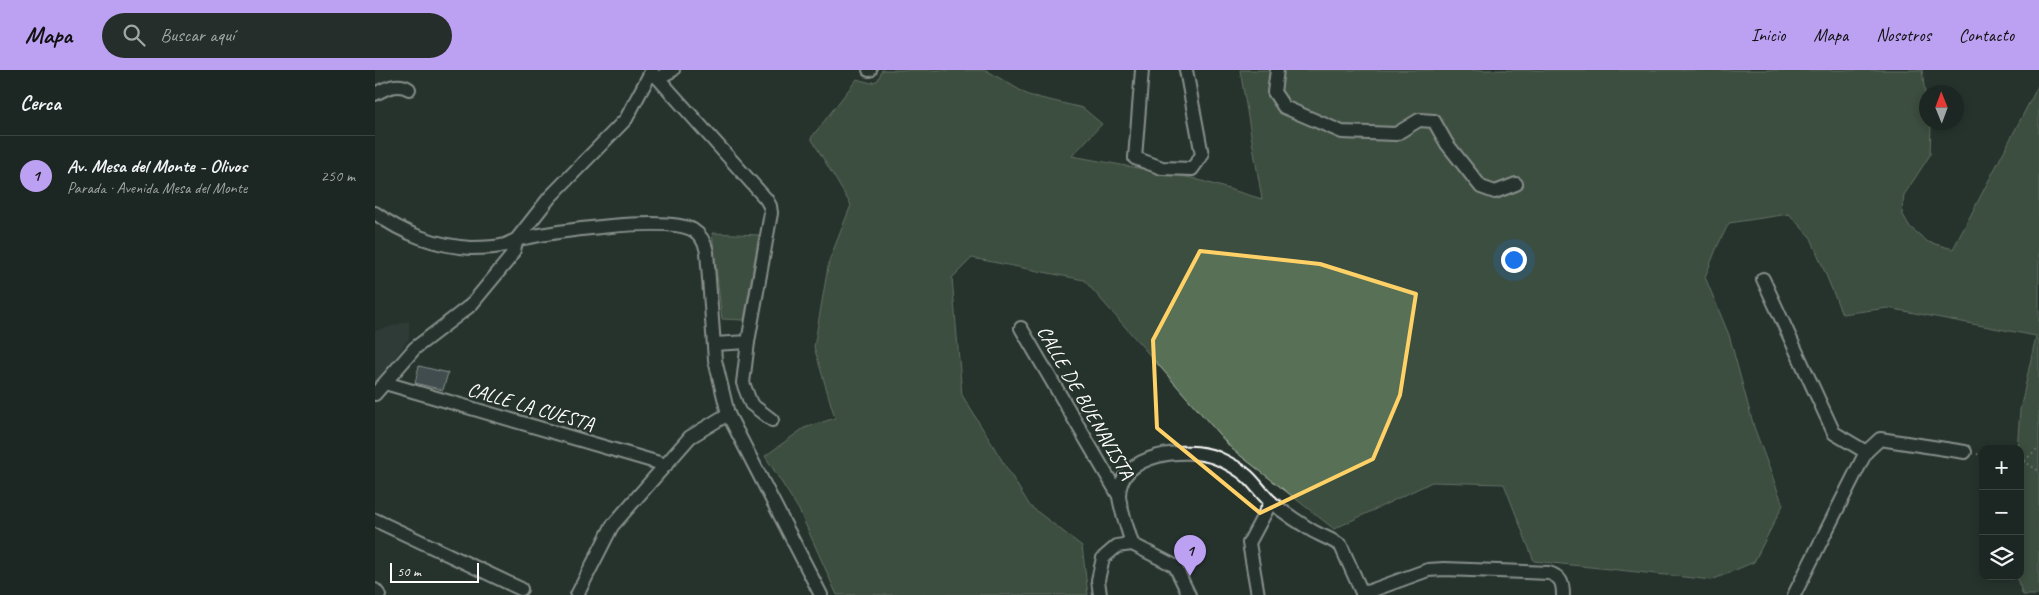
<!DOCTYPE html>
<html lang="es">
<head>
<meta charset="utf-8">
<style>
	:root { --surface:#1c2622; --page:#252e2a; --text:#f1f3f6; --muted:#a0a5a5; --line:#3a4340; --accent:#bca0f2 }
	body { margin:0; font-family:Caveat,sans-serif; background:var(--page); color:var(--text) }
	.controls { position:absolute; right:15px; bottom:15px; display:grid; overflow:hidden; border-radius:10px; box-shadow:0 2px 8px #0003 }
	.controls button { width:45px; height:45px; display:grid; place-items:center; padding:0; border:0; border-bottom:1px solid var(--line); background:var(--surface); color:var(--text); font:25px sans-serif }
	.compass { position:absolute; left:1544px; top:15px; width:45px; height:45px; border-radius:50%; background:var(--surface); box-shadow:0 2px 8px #0003; rotate:359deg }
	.scale { position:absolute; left:15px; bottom:12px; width:89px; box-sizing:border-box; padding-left:5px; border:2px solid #fff; border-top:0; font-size:14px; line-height:18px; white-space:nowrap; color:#fff; -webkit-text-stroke:4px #26332d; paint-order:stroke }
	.you { position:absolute; left:1138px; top:189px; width:18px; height:18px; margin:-12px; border:4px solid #fff; border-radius:50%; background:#1a73e8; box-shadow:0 0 0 8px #1a73e833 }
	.badge { display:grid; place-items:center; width:32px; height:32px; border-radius:50%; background:var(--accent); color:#111; font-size:16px; font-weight:700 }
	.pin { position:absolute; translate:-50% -41px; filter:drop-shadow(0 1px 2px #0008) }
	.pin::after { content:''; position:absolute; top:26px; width:18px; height:15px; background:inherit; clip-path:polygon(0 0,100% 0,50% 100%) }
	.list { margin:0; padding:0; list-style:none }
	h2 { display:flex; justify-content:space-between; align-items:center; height:65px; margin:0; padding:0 20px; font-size:21px }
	h2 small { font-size:16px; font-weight:400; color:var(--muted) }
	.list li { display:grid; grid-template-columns:32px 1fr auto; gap:15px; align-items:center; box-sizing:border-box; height:80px; padding:0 20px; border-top:1px solid var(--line) }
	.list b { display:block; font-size:19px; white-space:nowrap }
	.list p { margin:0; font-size:16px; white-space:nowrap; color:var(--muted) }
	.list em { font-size:16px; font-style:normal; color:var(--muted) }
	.icon { flex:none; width:28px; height:28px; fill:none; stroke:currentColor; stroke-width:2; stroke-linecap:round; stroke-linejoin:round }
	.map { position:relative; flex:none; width:1664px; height:525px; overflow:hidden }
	header { display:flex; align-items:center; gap:30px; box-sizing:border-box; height:70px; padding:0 25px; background:var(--accent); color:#111 }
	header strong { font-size:24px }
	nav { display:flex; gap:28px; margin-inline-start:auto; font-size:18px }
	.search { width:350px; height:45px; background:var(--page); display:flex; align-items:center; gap:12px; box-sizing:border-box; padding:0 18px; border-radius:28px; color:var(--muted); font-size:19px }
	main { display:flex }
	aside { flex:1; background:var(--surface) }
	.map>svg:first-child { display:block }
	.built { fill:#374443 }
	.green { fill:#597054; stroke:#acb8aa }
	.building { fill:#5e6b75; stroke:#fff }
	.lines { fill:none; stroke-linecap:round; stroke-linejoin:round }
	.street-casing { stroke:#fff; stroke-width:16 }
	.path { stroke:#fff; stroke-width:2; stroke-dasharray:1 4; stroke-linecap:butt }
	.street { stroke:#26332d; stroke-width:12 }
	.marked { fill:none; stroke:#ffd166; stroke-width:4; stroke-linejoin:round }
	.labels { text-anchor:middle; stroke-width:4.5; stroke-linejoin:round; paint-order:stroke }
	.street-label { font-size:20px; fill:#fff; stroke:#26332d }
</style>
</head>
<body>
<header>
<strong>Mapa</strong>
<div class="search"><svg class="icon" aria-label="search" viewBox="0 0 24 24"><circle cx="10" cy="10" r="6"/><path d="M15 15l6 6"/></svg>Buscar aquí</div>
<nav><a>Inicio</a><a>Mapa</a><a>Nosotros</a><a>Contacto</a></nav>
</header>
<main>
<aside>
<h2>Cerca<small></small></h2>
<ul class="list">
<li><span class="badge">1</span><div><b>Av. Mesa del Monte - Olivos</b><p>Parada · Avenida Mesa del Monte</p></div><em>250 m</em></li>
</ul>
</aside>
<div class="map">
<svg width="1664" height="525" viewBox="0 0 1664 525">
	<rect width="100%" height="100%" fill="#26332d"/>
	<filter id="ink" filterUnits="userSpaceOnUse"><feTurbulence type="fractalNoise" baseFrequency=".02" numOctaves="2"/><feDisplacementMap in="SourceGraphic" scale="10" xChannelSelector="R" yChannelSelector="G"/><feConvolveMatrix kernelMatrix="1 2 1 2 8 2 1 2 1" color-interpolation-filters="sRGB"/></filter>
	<g filter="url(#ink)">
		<polygon class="built" points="34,251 34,268 0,317 0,261"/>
		<g class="green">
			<polygon points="507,0 611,0 653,25 708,38 727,54 697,86 817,108 887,129 865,0 1547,0 1551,32 1552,52 1556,53 1556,55 1555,85 1529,125 1527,143 1535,157 1553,172 1578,179 1664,14 1664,525 1648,525 1641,506 1645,506 1645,379 1642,379 1645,340 1661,266 1513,238 1467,244 1436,168 1414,144 1354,153 1342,177 1330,207 1354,265 1379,357 1408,435 1379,492 1337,510 1159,491 1129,414 1057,412 959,459 857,379 709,210 597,188 577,208 587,325 655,436 707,476 713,525 462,525 424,440 390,386 429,358 460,348 439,277 454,191 476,135 436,68 482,9 496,13 503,10"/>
			<polygon points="337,163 384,165 369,250 347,249"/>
		</g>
		<polygon class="building" points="44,296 73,303 68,320 40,313"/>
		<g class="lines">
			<g class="street-casing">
				<g id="street">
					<polyline points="494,0 495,0"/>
					<polyline points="767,0 760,88 787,98 817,99 827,85 811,0"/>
					<polyline points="902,0 899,22 909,37 967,62 1021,64 1044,50 1059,51 1072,74 1106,117 1120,122 1141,114"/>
					<polyline points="275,4 283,8 391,129 395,136 396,143 373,272 339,274"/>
					<polyline points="283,8 298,0"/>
					<path d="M 0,24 C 11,18 23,12 34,19"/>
					<path d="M 0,143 C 27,163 61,176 96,178 C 106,178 119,178 130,175 C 135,173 139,170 144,169 C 177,162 291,145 318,160 C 326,165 330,172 332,182 L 340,290 L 353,344 L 446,525"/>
					<polyline points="1388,209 1459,363 1491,382 1419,525"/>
					<polyline points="646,258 744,426"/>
					<polyline points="373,272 368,313 376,334 397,350"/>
					<polyline points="10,313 291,395"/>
					<polyline points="0,324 40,278 96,235 134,189 139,180 142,169 175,127 251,49 277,0"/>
					<polyline points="1491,382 1505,369 1590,382"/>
					<polyline points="0,450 146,519"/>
					<path d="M 757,474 C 754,462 744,436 744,425 C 745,383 812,376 842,388 C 851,392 864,399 872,406 C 881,414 888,426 898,434 C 910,443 923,452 936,460 C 946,466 957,469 966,476 L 988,525"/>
					<polyline points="0,520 4,525"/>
					<path d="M 987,524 L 1053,500 L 1069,499 L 1174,503 C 1186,507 1188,513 1188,525"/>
					<polyline points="202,525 237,456 315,367 353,344"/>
					<polyline points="725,525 723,510 728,488 742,476 757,474 800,496 814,525"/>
					<polyline points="883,525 874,473 896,432"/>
				</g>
			</g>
			<g class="path">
				<polyline points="1602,384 1608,385"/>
				<polyline points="1645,391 1649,391 1664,377"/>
				<polyline points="1649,391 1664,401"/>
			</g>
			<use href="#street" class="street"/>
		</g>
	</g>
	<path d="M0 0H1664V525H0ZM 825,181 L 945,194 L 1041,224 L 1025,325 L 998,389 L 885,443 L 782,358 L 778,270 Z" fill="#26332d" fill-opacity=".55" fill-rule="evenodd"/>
	<path class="marked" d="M 825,181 L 945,194 L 1041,224 L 1025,325 L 998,389 L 885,443 L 782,358 L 778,270 Z"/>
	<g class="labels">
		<g class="street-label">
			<text transform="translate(711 332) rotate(60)" y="7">CALLE DE BUENAVISTA</text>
			<text transform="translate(156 336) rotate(16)" y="7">CALLE LA CUESTA</text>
		</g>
	</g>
</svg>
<div class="controls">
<button>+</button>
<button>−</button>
<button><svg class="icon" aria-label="layers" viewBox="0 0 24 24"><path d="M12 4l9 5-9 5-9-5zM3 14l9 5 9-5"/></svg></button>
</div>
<svg class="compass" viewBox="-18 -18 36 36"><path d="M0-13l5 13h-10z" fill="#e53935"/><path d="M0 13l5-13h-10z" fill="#a0a5a5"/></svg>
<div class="scale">50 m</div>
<div class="you"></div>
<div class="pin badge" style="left:815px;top:506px">1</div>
</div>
</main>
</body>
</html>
